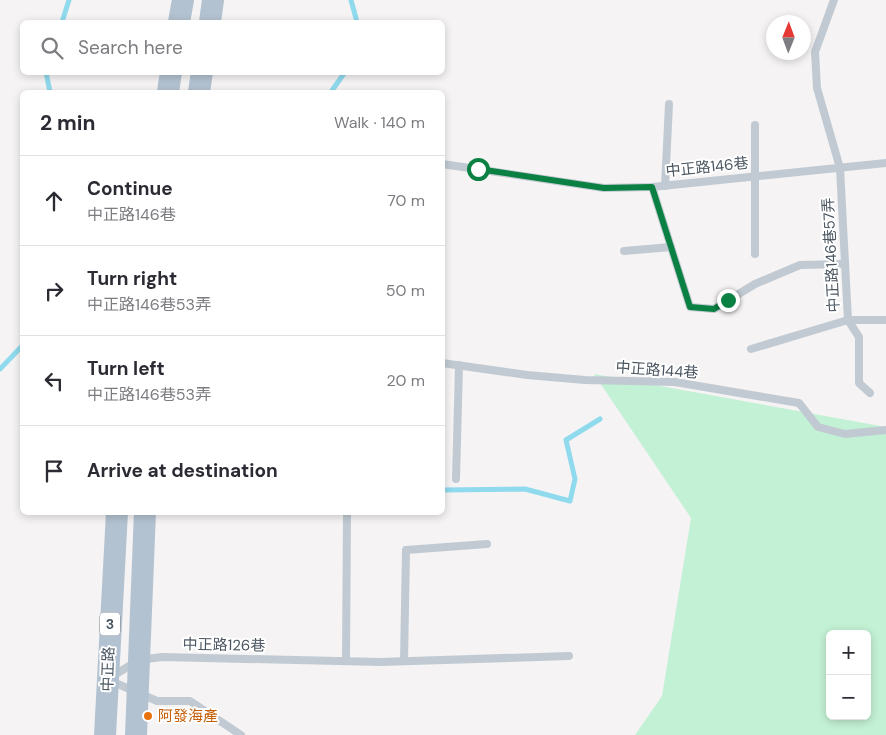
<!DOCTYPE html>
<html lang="en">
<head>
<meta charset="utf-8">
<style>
	:root { --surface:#fff; --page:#f7f7f7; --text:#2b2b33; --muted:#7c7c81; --line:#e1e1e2 }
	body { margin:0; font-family:"DM Sans","Noto Sans TC",sans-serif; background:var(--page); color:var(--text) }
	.controls { position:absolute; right:15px; bottom:15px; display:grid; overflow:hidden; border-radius:8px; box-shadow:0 2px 8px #0003 }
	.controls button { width:45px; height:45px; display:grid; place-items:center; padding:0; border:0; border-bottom:1px solid var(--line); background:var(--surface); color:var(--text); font:25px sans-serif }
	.compass { position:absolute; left:766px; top:15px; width:45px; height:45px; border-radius:50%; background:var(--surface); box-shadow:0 2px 8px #0003; rotate:1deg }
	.stop { position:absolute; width:15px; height:15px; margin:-11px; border:4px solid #0b8043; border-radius:50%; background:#fff }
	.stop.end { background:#0b8043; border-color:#fff; box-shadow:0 1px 5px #0008 }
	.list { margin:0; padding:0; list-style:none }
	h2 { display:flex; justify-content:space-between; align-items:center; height:65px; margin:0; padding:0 20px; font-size:21px }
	h2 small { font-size:16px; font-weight:400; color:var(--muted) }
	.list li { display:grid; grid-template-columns:32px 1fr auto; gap:15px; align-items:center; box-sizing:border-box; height:90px; padding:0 20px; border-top:1px solid var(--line) }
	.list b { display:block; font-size:19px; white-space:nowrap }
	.list p { margin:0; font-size:16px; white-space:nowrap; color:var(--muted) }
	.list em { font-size:16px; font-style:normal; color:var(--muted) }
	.icon { flex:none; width:28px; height:28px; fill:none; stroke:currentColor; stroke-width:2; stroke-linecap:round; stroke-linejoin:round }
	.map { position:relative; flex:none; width:886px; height:735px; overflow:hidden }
	.search { position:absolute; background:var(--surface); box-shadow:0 2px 8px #0003; left:20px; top:20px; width:425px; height:55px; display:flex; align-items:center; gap:12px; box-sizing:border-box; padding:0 18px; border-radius:8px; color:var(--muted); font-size:19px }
	.panel { position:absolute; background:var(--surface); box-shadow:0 2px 8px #0003; left:20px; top:90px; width:425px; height:425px; border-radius:8px }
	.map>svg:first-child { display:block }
	.green { fill:#c3f1d5; fill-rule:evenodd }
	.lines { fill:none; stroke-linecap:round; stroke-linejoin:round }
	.stream { stroke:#90daee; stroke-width:5 }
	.lane { stroke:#c1cad2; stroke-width:8 }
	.primary { stroke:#b3c2d1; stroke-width:22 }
	.route { stroke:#0b8043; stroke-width:6 }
	.food-dot { fill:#e8710a; stroke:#fff; stroke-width:2 }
	.labels { text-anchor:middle; stroke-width:4; stroke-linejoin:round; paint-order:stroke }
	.shield { fill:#fff; stroke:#808990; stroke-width:1 }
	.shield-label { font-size:14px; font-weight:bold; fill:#4a5661 }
	.street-label { font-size:15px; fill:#4a5661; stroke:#fff }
	.food-label { font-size:15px; fill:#c56008; stroke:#fff; text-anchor:start }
</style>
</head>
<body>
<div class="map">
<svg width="886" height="735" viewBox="0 0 886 735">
	<rect width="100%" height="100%" fill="#f5f3f3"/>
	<path class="green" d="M 594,374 L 886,427 L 886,735 L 635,735 L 662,696 L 691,518 ZM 830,634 L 867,634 L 867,716 L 830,716 Z"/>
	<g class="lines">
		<g class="stream">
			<polyline points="351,0 357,22"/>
			<polyline points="62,22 69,0"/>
			<polyline points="46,72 50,92"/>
			<polyline points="331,92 345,72"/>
			<polyline points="0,369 22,346"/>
			<polyline points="442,490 525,489 570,501 575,479 566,440 600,419"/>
		</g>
		<g class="lane">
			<polyline points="834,0 815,52 817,88 840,168 848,320 859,337 859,383 870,393"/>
			<polyline points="442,164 604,188 652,187 886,163"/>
			<polyline points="665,186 669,104"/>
			<polyline points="652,187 690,307 714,309 755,284 800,265 845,264"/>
			<polyline points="624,251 671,247"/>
			<polyline points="755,254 755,125"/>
			<polyline points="751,349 848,320 886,320"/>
			<polyline points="442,363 527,375 585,380 675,382 799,403 818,427 845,434 886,430"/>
			<polyline points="456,479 459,365"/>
			<polyline points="346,661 347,512"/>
			<polyline points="404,661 406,550 487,544"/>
			<polyline points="111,677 139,660 162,657 380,662 569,656"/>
			<polyline points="111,681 157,701 190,701 241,735"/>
		</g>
		<g class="primary">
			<polyline points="179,22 183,0"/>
			<polyline points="210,22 213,0"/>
			<polyline points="168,92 171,72"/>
			<polyline points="199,92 202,72"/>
			<polyline points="105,735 117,512"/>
			<polyline points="136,735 145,512"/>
		</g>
	</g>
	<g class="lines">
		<polyline class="route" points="478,169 604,188 652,187 690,307 714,309 728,300"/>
	</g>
	<circle class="food-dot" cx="148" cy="716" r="5"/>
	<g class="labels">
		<rect class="shield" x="100" y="612.5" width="20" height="23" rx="4"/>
		<g class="shield-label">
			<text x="110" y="629">3</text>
		</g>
		<g class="street-label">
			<text transform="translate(707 167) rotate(-6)" y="5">中正路146巷</text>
			<text transform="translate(831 255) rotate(-93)" y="5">中正路146巷57弄</text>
			<text transform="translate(657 370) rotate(4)" y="5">中正路144巷</text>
			<text transform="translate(224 645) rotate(1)" y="5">中正路126巷</text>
			<text transform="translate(108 669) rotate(-88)" y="5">中正路</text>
		</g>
		<g class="food-label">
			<text x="158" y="721">阿發海產</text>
		</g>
	</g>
</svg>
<div class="controls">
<button>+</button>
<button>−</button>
</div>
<svg class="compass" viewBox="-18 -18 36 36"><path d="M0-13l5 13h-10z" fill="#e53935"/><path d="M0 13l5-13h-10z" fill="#7c7c81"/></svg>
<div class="stop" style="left:478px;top:169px"></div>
<div class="stop end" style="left:728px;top:300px"></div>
<div class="search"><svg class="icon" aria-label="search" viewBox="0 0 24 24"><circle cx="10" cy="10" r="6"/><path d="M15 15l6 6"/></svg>Search here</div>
<section class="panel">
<h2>2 min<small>Walk · 140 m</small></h2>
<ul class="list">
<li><svg class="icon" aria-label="ahead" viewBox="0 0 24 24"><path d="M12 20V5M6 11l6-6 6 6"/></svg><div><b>Continue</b><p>中正路146巷</p></div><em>70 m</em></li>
<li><svg class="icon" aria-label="right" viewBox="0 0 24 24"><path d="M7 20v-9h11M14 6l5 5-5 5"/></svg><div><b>Turn right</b><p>中正路146巷53弄</p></div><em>50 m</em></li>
<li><svg class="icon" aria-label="left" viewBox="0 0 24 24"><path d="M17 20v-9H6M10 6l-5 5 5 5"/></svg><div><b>Turn left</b><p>中正路146巷53弄</p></div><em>20 m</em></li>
<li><svg class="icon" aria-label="arrive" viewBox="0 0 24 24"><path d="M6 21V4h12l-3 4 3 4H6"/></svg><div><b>Arrive at destination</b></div></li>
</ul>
</section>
</div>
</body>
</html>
